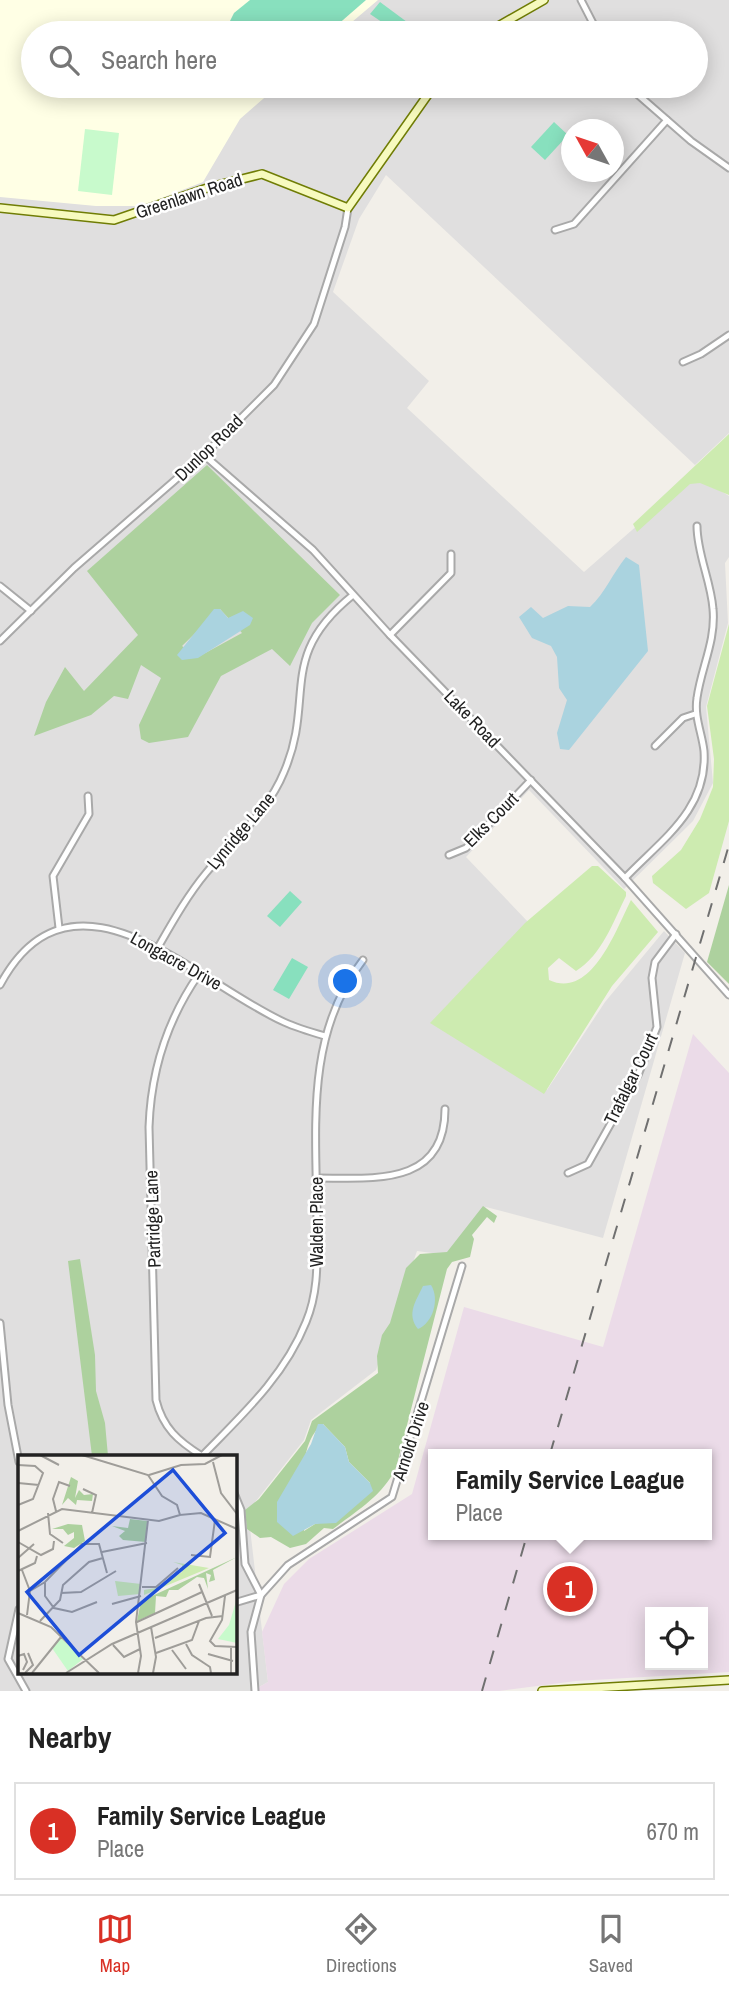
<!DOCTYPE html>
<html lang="en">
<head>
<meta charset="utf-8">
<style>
	:root { --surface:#fff; --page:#f2f2f2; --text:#222; --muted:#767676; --line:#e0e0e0; --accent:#d93025 }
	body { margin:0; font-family:"Archivo Narrow",sans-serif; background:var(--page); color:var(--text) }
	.controls { position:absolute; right:21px; bottom:21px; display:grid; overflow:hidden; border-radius:0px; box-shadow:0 4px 18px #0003 }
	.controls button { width:63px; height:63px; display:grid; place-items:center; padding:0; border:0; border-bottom:2px solid var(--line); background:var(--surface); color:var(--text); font:35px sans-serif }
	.compass { position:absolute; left:561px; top:119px; width:63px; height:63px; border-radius:50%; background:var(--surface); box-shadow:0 4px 18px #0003; rotate:310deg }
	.you { position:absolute; left:346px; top:982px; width:24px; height:24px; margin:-18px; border:5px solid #fff; border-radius:50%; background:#1a73e8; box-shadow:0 0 0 10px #1a73e833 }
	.badge { display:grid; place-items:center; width:46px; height:46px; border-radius:50%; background:var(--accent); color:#fff; font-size:23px; font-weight:700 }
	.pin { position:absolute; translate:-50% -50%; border:4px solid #fff; box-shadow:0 2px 7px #0006 }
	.popup { position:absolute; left:428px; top:1449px; width:284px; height:91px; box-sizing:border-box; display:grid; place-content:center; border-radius:0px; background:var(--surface); filter:drop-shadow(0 2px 5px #0005); font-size:23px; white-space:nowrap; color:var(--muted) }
	.popup b { font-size:26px; color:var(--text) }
	.popup::after { content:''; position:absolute; left:50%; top:100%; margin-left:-14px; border:14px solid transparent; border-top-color:var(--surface) }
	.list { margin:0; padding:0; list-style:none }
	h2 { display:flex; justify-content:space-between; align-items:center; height:91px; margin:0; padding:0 28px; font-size:30px }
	h2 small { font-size:23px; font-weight:400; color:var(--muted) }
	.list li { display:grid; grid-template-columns:46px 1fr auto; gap:21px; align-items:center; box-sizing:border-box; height:98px; margin:0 14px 14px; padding:0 14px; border:2px solid var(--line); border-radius:0px }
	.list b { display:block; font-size:26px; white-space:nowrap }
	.list p { margin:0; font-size:23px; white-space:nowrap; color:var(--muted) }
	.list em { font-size:23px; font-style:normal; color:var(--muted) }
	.icon { flex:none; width:38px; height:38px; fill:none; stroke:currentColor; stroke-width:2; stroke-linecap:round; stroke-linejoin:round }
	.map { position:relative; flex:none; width:729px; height:1691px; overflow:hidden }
	.search { position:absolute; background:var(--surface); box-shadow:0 4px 18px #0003; left:21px; right:21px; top:21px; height:77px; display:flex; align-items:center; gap:18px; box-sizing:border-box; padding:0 24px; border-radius:38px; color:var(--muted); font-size:26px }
	.sheet { height:203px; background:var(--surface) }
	nav { display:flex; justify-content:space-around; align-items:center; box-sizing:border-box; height:98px; border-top:2px solid var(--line); background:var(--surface); font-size:19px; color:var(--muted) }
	nav a { display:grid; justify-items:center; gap:4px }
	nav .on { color:var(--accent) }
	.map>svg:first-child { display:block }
	.residential { fill:#e0dfdf; fill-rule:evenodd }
	.industrial { fill:#ebdbe8; fill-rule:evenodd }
	.education { fill:#ffffe5 }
	.grass { fill:#cdebb0 }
	.forest { fill:#add19e; fill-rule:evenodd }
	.park { fill:#c8facc }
	.pitch { fill:#88e0be }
	.water { fill:#aad3df }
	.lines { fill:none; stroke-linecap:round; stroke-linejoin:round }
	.street-casing { stroke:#a9a9a9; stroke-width:9 }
	.secondary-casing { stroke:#707d05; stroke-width:10 }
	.street { stroke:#fff; stroke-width:5 }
	.secondary { stroke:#f7fabf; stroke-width:7 }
	.rail { stroke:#707070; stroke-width:2; stroke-dasharray:14 14; stroke-linecap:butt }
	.labels { text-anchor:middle; stroke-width:5; stroke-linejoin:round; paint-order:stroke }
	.street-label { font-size:18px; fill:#222; stroke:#fff }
	.inset-road { fill:none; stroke:#9f9d99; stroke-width:2 }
	.view { fill:#1d4ed8; fill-opacity:0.15; stroke:#1d4ed8; stroke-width:3.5 }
	.inset-edge { fill:none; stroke:#222; stroke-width:3.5 }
</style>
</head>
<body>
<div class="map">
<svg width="729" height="1691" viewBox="0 0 729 1691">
	<rect width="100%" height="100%" fill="#f2efe9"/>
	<path class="residential" d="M 0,0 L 729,0 L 729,433 L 695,465 L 386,175 L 359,219 L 333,292 L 429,381 L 407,408 L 584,572 L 695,475 L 729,496 L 729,557 L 725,563 L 728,623 L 706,707 L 713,783 L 693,821 L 624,889 L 529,790 L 466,857 L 529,923 L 547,1090 L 605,1002 L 664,931 L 685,953 L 603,1238 L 486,1207 L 447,1255 L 417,1251 L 376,1370 L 311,1420 L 304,1440 L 248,1511 L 268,1682 L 252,1691 L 0,1691 ZM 33,33 L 696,33 L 696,86 L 33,86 ZM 572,130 L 614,130 L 614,172 L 572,172 ZM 19,1456 L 234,1456 L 234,1672 L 19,1672 Z"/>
	<path class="industrial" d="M 693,1034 L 729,1073 L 729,1672 L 576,1681 L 499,1691 L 252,1691 L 268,1682 L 262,1632 L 284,1584 L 309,1559 L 412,1494 L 464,1307 L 603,1347 ZM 434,1454 L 706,1454 L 706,1535 L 434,1535 ZM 650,1612 L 703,1612 L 703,1665 L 650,1665 Z"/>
	<polygon class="education" points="0,0 378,0 339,33 33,33 33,86 278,86 240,119 203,182 141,206 96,206 0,197"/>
	<g class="grass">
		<polygon points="729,434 729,495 700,483 690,484 637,532 633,524"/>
		<polygon points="729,624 729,821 709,893 686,909 653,883 652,876 681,850 700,819 713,787 714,759 707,706"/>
		<path d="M 592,866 L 598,866 L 626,892 L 626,896 C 613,922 602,955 576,971 L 559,958 L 548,968 L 549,980 C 592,1000 616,929 631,900 L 658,932 L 612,986 L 544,1094 L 430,1023 L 525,923 Z"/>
	</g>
	<g class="forest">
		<path d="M 207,465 L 340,595 L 312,623 L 290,666 L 272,649 L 221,676 L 188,737 L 149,743 L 141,739 L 139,725 L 161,678 L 141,665 L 128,699 L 114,696 L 91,715 L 34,736 L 46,702 L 65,667 L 84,691 L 138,635 L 87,571 ZM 220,609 L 242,633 L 198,657 L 182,646 Z"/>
		<polygon points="729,885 729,984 707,962"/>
		<path d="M 483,1206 L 497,1216 L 494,1223 L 487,1217 L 472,1235 L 474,1239 L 470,1257 L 452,1262 L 447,1269 L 396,1468 C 382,1496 358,1510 333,1529 L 324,1528 L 306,1544 L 290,1548 L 271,1537 L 260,1538 L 247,1529 L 245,1510 L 259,1499 L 305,1441 L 312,1421 L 378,1373 L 377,1356 L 382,1335 L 390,1323 L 406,1268 L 420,1254 L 447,1252 ZM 323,1424 L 345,1447 L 349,1462 L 370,1483 L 326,1521 L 315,1524 L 304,1531 C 305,1499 295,1445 323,1424 Z"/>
		<polygon points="80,1259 95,1355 96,1391 105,1423 108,1456 92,1456 68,1261"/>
	</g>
	<polygon class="park" points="85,129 119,133 112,195 78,191"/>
	<g class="pitch">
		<polygon points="250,0 366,0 328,33 224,33 234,13"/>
		<polygon points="380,2 407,22 398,33 370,14"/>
		<polygon points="554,122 568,135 545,160 531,147"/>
		<polygon points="290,891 302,902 280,927 267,916"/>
		<polygon points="292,958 308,967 289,999 273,990"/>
	</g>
	<g class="water">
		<path d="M 626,557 L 639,565 L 648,651 L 569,750 L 560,749 L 557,733 L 567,700 L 559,688 L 557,657 L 551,646 L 532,638 L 519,617 L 531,607 L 543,618 L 568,606 L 590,607 C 606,592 612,574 626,557 Z"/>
		<polygon points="214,609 220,609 228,618 243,611 253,618 250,625 198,658 182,660 177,655"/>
		<path d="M 431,1285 C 440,1299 433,1323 418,1329 C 406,1314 416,1301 423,1286 Z"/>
		<polygon points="318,1424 323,1424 345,1447 349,1462 370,1483 373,1491 336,1523 315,1524 293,1536 277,1522 277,1502 311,1444"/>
	</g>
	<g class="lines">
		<g class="street-casing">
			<g id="street">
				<polyline points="581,0 598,33"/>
				<polyline points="628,86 691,141 729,168"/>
				<polyline points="555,230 574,224 667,120"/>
				<polyline points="683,362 701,354 729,335"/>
				<polyline points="204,455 313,550 390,635 625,878 729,995"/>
				<polyline points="0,586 31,611"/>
				<polyline points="390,635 451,573 451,554"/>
				<polyline points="0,641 74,568 204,455 274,385 314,324 345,227 348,208"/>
				<polyline points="655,746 683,718 695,714"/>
				<polyline points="449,855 466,848 531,780"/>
				<path d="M 625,878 C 661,840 708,810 704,751 C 702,733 694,717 697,698 C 701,668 716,641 713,609 C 711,581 697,554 697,526"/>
				<polyline points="59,928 53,876 89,814 88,796"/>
				<path d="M 157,949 C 172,923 187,896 206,873 C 233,840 268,812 284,772 C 316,698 276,657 353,595"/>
				<path d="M 199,974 C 167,1020 151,1070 149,1127 L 156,1400 C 163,1428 178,1441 202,1456 C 242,1415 284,1377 306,1322 C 319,1291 317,1260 317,1227 C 317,1135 303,1037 363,960"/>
				<path d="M 0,985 C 72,850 197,983 284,1022 C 297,1028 311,1032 325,1036"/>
				<polyline points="568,1173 588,1164 638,1075 657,1027 652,978 655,962 676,934"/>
				<path d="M 317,1178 C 373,1178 445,1187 445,1109"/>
				<polyline points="0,1323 8,1405 19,1462"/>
				<polyline points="234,1493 241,1510 245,1564 261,1595 251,1632 255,1691"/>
				<polyline points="234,1603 261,1595 288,1565 392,1497 462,1266"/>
				<polyline points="19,1609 8,1659 26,1691"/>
			</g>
		</g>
		<g class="secondary-casing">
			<g id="secondary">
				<polyline points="486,33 544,0"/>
				<polyline points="0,208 114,220 210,187 262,174 348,208 434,86"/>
				<polyline points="542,1691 729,1680"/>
			</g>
		</g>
		<use href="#street" class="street"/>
		<use href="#secondary" class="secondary"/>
		<g class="rail">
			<polyline points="550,1454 729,845"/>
			<polyline points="482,1691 527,1535"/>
		</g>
	</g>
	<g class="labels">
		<g class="street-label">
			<text transform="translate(189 196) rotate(-18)" y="6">Greenlawn Road</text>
			<text transform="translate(209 448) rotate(-44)" y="6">Dunlop Road</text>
			<text transform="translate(472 719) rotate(46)" y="6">Lake Road</text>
			<text transform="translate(491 820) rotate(-45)" y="6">Elks Court</text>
			<text transform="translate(241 831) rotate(-50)" y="6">Lynridge Lane</text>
			<text transform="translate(176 961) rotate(29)" y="6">Longacre Drive</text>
			<text transform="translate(631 1079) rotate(-64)" y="6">Trafalgar Court</text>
			<text transform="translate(153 1219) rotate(-92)" y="6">Partridge Lane</text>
			<text transform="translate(317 1222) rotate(-90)" y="6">Walden Place</text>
			<text transform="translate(411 1441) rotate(-72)" y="6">Arnold Drive</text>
		</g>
	</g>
	<g transform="translate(18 1455)">
		<rect width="219" height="219" fill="#f2efe9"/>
		<path d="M 155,107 L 191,113 L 126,140 L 126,135 L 138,133 L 164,117 L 164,110 ZM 97,126 L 123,129 L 122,139 L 100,141 Z" fill="#cdebb0"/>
		<path d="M 53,22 L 60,26 L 57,43 L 61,35 L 66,40 L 75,39 L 74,46 L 59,45 L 58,50 L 50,43 L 44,50 ZM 112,64 L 129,66 L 128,87 L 105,85 L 101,81 L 107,76 L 94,71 L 110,73 ZM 50,69 L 64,70 L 67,86 L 56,93 L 46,91 L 56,83 L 56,77 L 50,80 L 45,74 L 34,74 ZM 219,102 L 195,115 L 197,125 L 191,127 L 193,120 L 188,118 L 190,134 L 186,123 L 179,122 L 160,135 L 151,135 L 148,142 L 138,141 L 137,158 L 119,166 L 123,146 Z" fill="#add19e"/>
		<path d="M 219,143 L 219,188 L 200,184 L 211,170 ZM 43,183 L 65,204 L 50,216 L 34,193 Z" fill="#c8facc"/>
		<path class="inset-road" d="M 22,0 L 41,10M 64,0 L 130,20 L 144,41 L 159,50 L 162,60 L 183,58 L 219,74M 195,7 L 203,38 L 219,59M 0,10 L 17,11 L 25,18 L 15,44 L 0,50M 131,20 L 163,10 L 187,9 L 204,0M 0,28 L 21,30M 65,34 L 78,40 L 74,58M 38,56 L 35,44 L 41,27 L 52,31M 30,58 L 32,79 L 45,88M 0,76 L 44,54 L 141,66 L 162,60M 0,87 L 23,100 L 35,94 L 36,86M 84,97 L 129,88M 173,100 L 192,102 L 197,65M 0,103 L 16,89M 4,115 L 12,136M 0,116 L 17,108 L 19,101M 27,127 L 27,141 L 36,153 L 54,157 L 79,147M 181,129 L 194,161M 124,132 L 138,132 L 160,113M 43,138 L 63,137 L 98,116M 207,141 L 204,165 L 192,186 L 197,191 L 219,192M 94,149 L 123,141M 0,158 L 33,172 L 81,218M 9,160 L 12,136 L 27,127 L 64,89 L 81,89 L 89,118M 22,166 L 42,145 L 45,130 L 71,107 L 85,103M 119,167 L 184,137M 133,172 L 138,202 L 135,218M 137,183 L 188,163 L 205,161M 168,189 L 174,200 L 192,212 L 193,218M 95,190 L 106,202 L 122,194M 154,195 L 168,214M 138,198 L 174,185 L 181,166M 190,199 L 215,206M 0,201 L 6,199 L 9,207 L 5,215M 7,218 L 15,210 L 10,198M 14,218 L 43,182M 48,218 L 94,189 L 219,135M 120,218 L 123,201 L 118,167 L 130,65M 213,218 L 213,193"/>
		<path class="view" d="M 155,15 L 207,78 L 61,200 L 9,137 Z"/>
		<rect width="219" height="219" class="inset-edge"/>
	</g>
</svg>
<div class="controls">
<button><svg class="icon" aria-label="locate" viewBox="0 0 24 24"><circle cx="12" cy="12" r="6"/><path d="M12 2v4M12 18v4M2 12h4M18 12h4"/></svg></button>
</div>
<svg class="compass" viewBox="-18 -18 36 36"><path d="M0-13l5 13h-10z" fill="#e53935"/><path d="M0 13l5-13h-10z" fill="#767676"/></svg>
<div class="you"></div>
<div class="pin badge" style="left:570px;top:1589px">1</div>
<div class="popup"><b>Family Service League</b>Place</div>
<div class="search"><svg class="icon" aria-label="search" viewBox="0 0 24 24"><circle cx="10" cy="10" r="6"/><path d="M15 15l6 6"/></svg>Search here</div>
</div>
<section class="sheet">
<h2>Nearby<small></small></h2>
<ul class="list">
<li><span class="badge">1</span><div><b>Family Service League</b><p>Place</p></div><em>670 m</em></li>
</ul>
</section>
<nav>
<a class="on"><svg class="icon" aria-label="map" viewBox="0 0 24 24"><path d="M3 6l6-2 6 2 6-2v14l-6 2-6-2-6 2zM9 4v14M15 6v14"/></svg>Map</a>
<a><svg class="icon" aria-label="directions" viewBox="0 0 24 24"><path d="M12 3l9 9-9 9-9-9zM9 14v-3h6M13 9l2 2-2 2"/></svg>Directions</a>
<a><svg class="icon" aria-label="saved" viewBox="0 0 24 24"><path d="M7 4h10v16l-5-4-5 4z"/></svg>Saved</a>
</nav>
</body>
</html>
